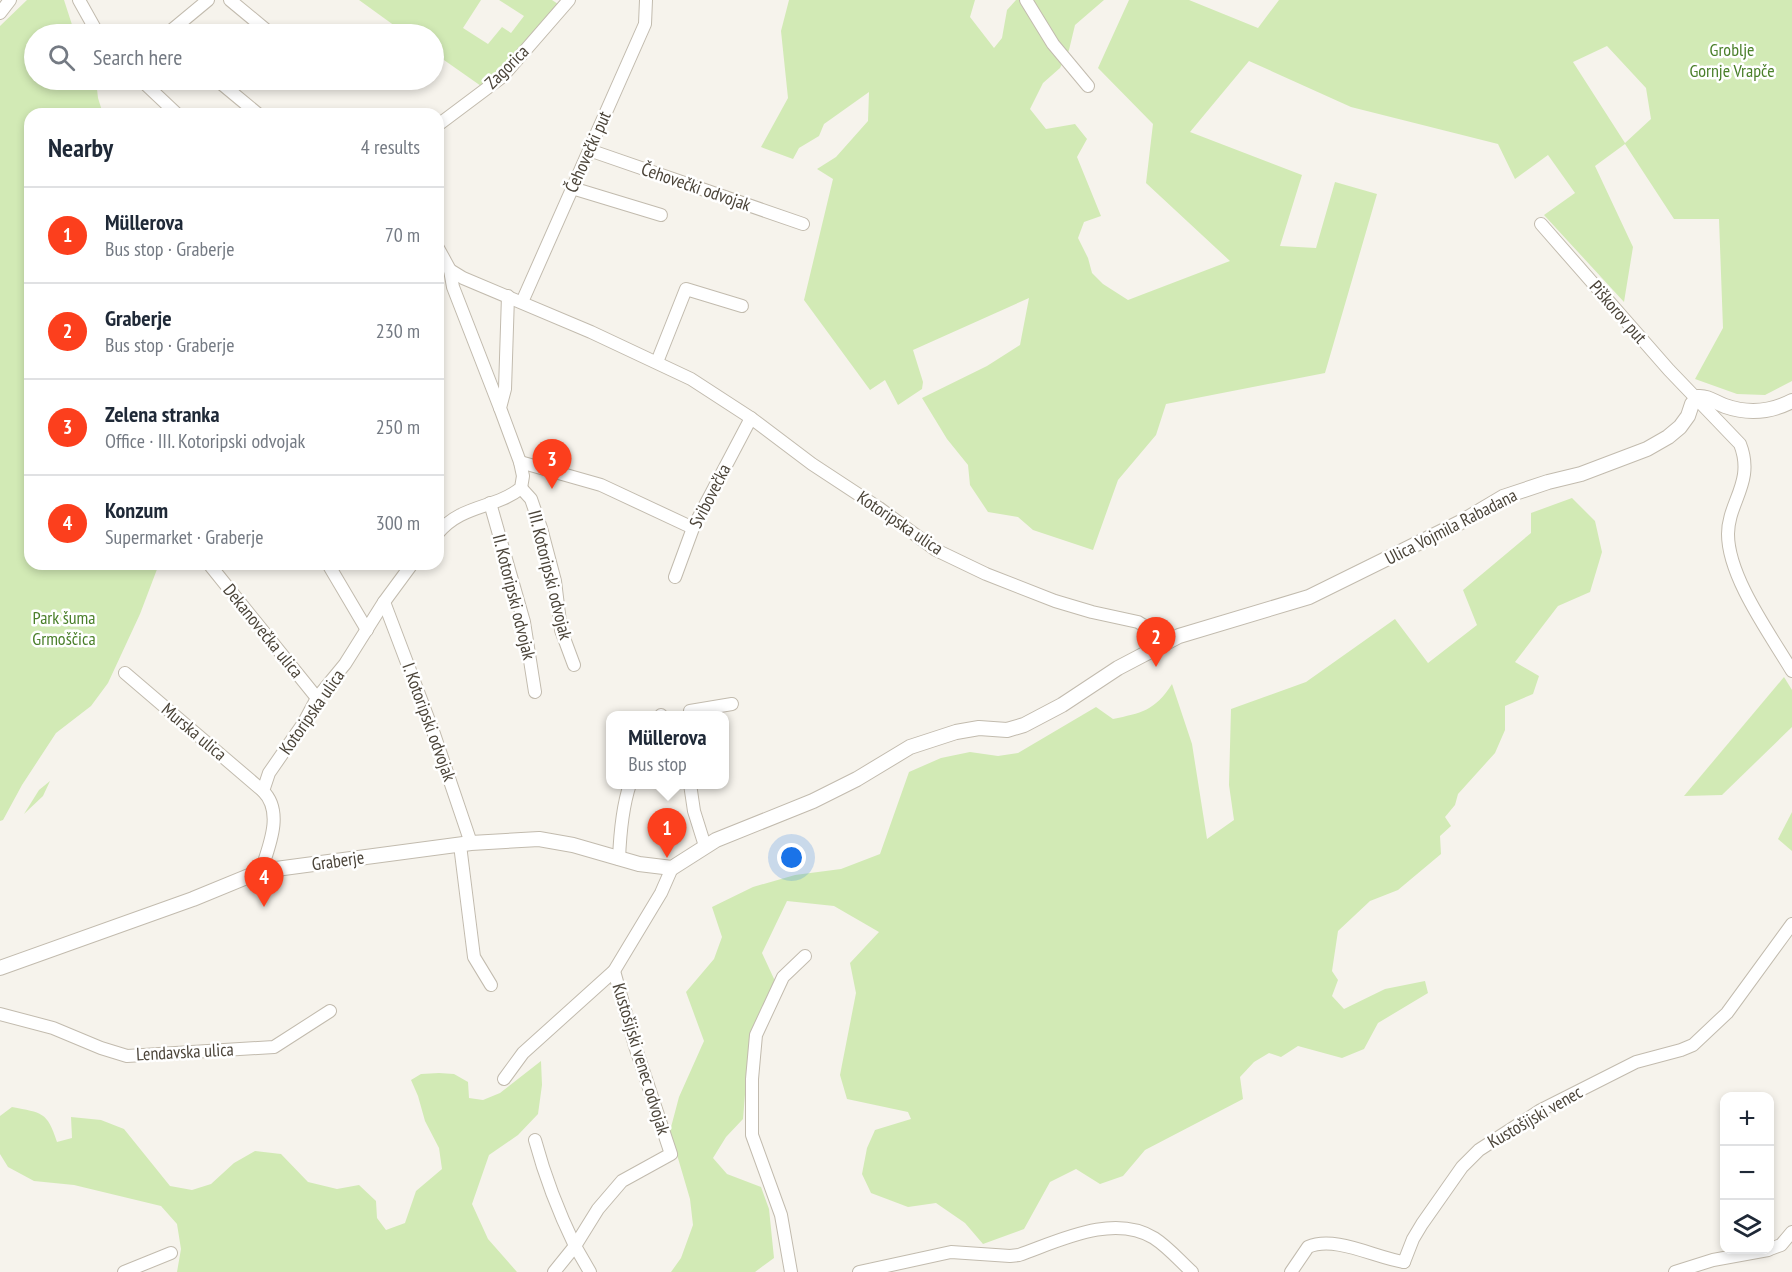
<!DOCTYPE html>
<html lang="en">
<head>
<meta charset="utf-8">
<style>
	:root { --surface:#fff; --page:#f2f2f3; --text:#1f2937; --muted:#747a83; --line:#e0e1e3; --accent:#fc3f1d }
	body { margin:0; font-family:"PT Sans Narrow",sans-serif; background:var(--page); color:var(--text) }
	.controls { position:absolute; right:18px; bottom:18px; display:grid; overflow:hidden; border-radius:12px; box-shadow:0 3px 9px #0003 }
	.controls button { width:54px; height:54px; display:grid; place-items:center; padding:0; border:0; border-bottom:2px solid var(--line); background:var(--surface); color:var(--text); font:30px sans-serif }
	.you { position:absolute; left:792px; top:858px; width:21px; height:21px; margin:-15px; border:4px solid #fff; border-radius:50%; background:#1a73e8; box-shadow:0 0 0 9px #1a73e833 }
	.badge { display:grid; place-items:center; width:39px; height:39px; border-radius:50%; background:var(--accent); color:#fff; font-size:20px; font-weight:700 }
	.pin { position:absolute; translate:-50% -50px; filter:drop-shadow(0 2px 3px #0008) }
	.pin::after { content:''; position:absolute; top:32px; width:21px; height:18px; background:inherit; clip-path:polygon(0 0,100% 0,50% 100%) }
	.popup { position:absolute; left:606px; top:711px; width:123px; height:78px; box-sizing:border-box; display:grid; place-content:center; border-radius:12px; background:var(--surface); filter:drop-shadow(0 2px 4px #0005); font-size:20px; white-space:nowrap; color:var(--muted) }
	.popup b { font-size:22px; color:var(--text) }
	.popup::after { content:''; position:absolute; left:50%; top:100%; margin-left:-12px; border:12px solid transparent; border-top-color:var(--surface) }
	.list { margin:0; padding:0; list-style:none }
	h2 { display:flex; justify-content:space-between; align-items:center; height:78px; margin:0; padding:0 24px; font-size:26px }
	h2 small { font-size:20px; font-weight:400; color:var(--muted) }
	.list li { display:grid; grid-template-columns:39px 1fr auto; gap:18px; align-items:center; box-sizing:border-box; height:96px; padding:0 24px; border-top:2px solid var(--line) }
	.list b { display:block; font-size:22px; white-space:nowrap }
	.list p { margin:0; font-size:20px; white-space:nowrap; color:var(--muted) }
	.list em { font-size:20px; font-style:normal; color:var(--muted) }
	.icon { flex:none; width:33px; height:33px; fill:none; stroke:currentColor; stroke-width:2; stroke-linecap:round; stroke-linejoin:round }
	.map { position:relative; flex:none; width:1792px; height:1272px; overflow:hidden }
	.search { position:absolute; background:var(--surface); box-shadow:0 3px 9px #0003; left:24px; top:24px; width:420px; height:66px; display:flex; align-items:center; gap:15px; box-sizing:border-box; padding:0 21px; border-radius:33px; color:var(--muted); font-size:22px }
	.panel { position:absolute; background:var(--surface); box-shadow:0 3px 9px #0003; left:24px; top:108px; width:420px; height:462px; border-radius:18px }
	.map>svg:first-child { display:block }
	.green { fill:#d2eab5; fill-rule:evenodd }
	.lines { fill:none; stroke-linecap:round; stroke-linejoin:round }
	.minor-casing { stroke:#c2bbae; stroke-width:14 }
	.tertiary-casing { stroke:#c2bbae; stroke-width:16 }
	.minor { stroke:#fff; stroke-width:12 }
	.tertiary { stroke:#fff; stroke-width:14 }
	.labels { text-anchor:middle; stroke-width:5; stroke-linejoin:round; paint-order:stroke }
	.park-label { font-size:18px; fill:#4a7f2a; stroke:#fff }
	.street-label { font-size:18px; fill:#4b4439; stroke:#fff }
</style>
</head>
<body>
<div class="map">
<svg width="1792" height="1272" viewBox="0 0 1792 1272">
	<rect width="100%" height="100%" fill="#f6f3ec"/>
	<g class="green">
		<polygon points="27,0 64,0 75,34 34,34 34,80 96,80 98,98 103,114 30,114 30,564 159,564 140,614 108,683 91,706 56,733 22,785 3,820 0,821 0,26"/>
		<polygon points="359,0 481,0 463,28 488,44 502,27 511,33 524,16 499,0 552,0 558,4 496,77 481,86 434,53 434,34 406,34"/>
		<path d="M 789,0 L 975,0 L 970,17 L 994,48 L 1002,38 L 1007,10 L 1016,0 L 1104,0 L 1075,25 L 1069,50 L 1060,68 L 1043,83 L 1030,109 L 1046,129 L 1075,124 L 1087,139 L 1077,157 L 1101,216 L 1084,222 L 1078,238 L 1088,258 L 1092,273 L 1103,284 L 1128,300 L 1230,261 L 1146,183 L 1153,124 L 1098,68 L 1129,0 L 1189,0 L 1258,28 L 1279,0 L 1792,0 L 1792,381 L 1765,395 L 1737,394 L 1695,379 L 1723,328 L 1719,219 L 1674,219 L 1625,144 L 1595,166 L 1633,247 L 1624,302 L 1544,215 L 1575,193 L 1548,155 L 1515,179 L 1498,144 L 1351,107 L 1249,61 L 1190,132 L 1302,175 L 1280,246 L 1316,248 L 1335,182 L 1377,194 L 1325,373 L 1166,404 L 1156,435 L 1118,480 L 1093,550 L 1033,530 L 1018,517 L 988,512 L 970,485 L 968,465 L 947,439 L 922,398 L 987,366 L 1020,345 L 1029,298 L 913,350 L 923,382 L 922,389 L 898,405 L 885,380 L 870,390 L 804,300 L 833,179 L 817,169 L 836,157 L 868,121 L 869,92 L 824,124 L 819,136 L 799,148 L 793,159 L 761,147 L 788,98 L 781,31 ZM 1607,46 L 1646,88 L 1651,119 L 1625,143 L 1573,62 Z"/>
		<path d="M 1572,498 L 1595,521 L 1602,552 L 1590,592 L 1558,606 L 1515,662 L 1539,676 L 1533,694 L 1505,706 L 1505,730 L 1495,753 L 1458,794 L 1455,805 L 1445,817 L 1451,826 L 1440,836 L 1441,854 L 1398,890 L 1370,901 L 1338,931 L 1332,971 L 1338,980 L 1332,996 L 1344,1009 L 1385,989 L 1425,981 L 1428,993 L 1378,1023 L 1364,1049 L 1342,1058 L 1298,1046 L 1281,1057 L 1269,1053 L 1254,1062 L 1240,1077 L 1243,1099 L 1145,1150 L 1123,1176 L 1100,1184 L 1076,1169 L 1050,1182 L 1024,1229 L 983,1244 L 965,1223 L 936,1203 L 908,1207 L 871,1193 L 862,1174 L 867,1148 L 875,1130 L 911,1119 L 908,1112 L 847,1099 L 840,1075 L 856,993 L 850,963 L 879,932 L 834,906 L 787,901 L 762,953 L 775,981 L 750,1034 L 743,1119 L 726,1137 L 713,1158 L 727,1174 L 761,1187 L 769,1209 L 774,1258 L 755,1272 L 671,1272 L 681,1258 L 693,1225 L 690,1199 L 670,1131 L 679,1097 L 704,1041 L 686,992 L 714,959 L 722,937 L 712,907 L 753,887 L 795,875 L 841,869 L 880,854 L 909,772 L 941,758 L 970,752 L 998,756 L 1018,753 L 1096,707 L 1113,719 C 1141,713 1155,711 1172,684 L 1192,744 L 1207,839 L 1234,820 L 1229,785 L 1231,709 L 1306,682 L 1395,619 L 1428,663 L 1477,625 L 1463,590 L 1531,533 L 1531,513 Z"/>
		<polygon points="1784,677 1792,690 1792,727 1722,795 1684,796"/>
		<polygon points="50,781 43,796 24,814 39,790"/>
		<polygon points="1792,812 1792,851 1778,839"/>
		<path d="M 541,1061 L 542,1085 L 538,1114 L 518,1135 L 489,1155 L 472,1204 L 488,1239 L 517,1272 L 177,1272 L 181,1249 L 177,1224 L 161,1206 L 74,1185 L 34,1181 L 8,1167 L 0,1154 L 0,1116 L 12,1107 C 42,1113 47,1111 57,1142 L 72,1138 L 71,1117 L 101,1120 L 124,1129 L 170,1186 L 192,1190 L 211,1184 L 234,1163 L 255,1151 L 281,1154 L 308,1182 L 337,1189 L 359,1185 L 376,1201 L 377,1218 L 386,1230 L 405,1223 L 416,1191 L 442,1169 L 439,1148 L 425,1121 L 418,1096 L 411,1080 L 421,1074 L 439,1073 L 454,1074 L 468,1082 L 469,1098 L 483,1100 L 500,1093 Z"/>
	</g>
	<g class="lines">
		<g class="minor-casing">
			<g id="minor">
				<polyline points="79,0 98,34"/>
				<polyline points="230,0 271,34"/>
				<polyline points="1026,0 1053,44 1088,86"/>
				<polyline points="0,13 10,0"/>
				<polyline points="167,34 208,0"/>
				<polyline points="141,80 177,114"/>
				<polyline points="217,80 258,114"/>
				<polyline points="325,80 327,81"/>
				<polyline points="438,125 502,77 569,0"/>
				<polyline points="589,150 803,224"/>
				<polyline points="572,188 661,215"/>
				<path d="M 1541,224 L 1669,370 L 1740,444 C 1755,482 1728,502 1728,534 C 1728,577 1770,634 1792,671"/>
				<polyline points="438,248 450,270 453,287 500,408"/>
				<polyline points="450,270 463,278 591,332 691,379 751,418 812,464 879,508 936,550 986,574 1055,601 1092,612 1138,622 1151,630 1162,644"/>
				<polyline points="522,302 645,24 646,0"/>
				<polyline points="657,362 686,289 742,306"/>
				<polyline points="520,462 601,485 693,528"/>
				<polyline points="521,488 531,499 541,528 555,581 561,630 574,665"/>
				<polyline points="490,503 524,622 535,692"/>
				<path d="M 438,533 C 462,504 495,509 521,488 L 523,476 L 520,462 L 500,408 L 505,389 L 508,296"/>
				<polyline points="209,564 317,698"/>
				<polyline points="328,564 367,630"/>
				<polyline points="675,577 693,528 751,418"/>
				<polyline points="384,602 434,734 471,843"/>
				<polyline points="125,673 263,791"/>
				<polyline points="661,716 661,715"/>
				<polyline points="690,716 690,711 732,704"/>
				<polyline points="690,784 694,811 705,846"/>
				<polyline points="460,845 474,957 491,985"/>
				<path d="M 619,859 C 620,834 622,808 630,784"/>
				<path d="M 261,871 C 269,846 284,812 263,791 L 269,773 L 303,724 L 317,698 L 345,664 L 384,602 L 412,564"/>
				<polyline points="0,1014 53,1028 101,1048 127,1056 274,1047 330,1011"/>
				<polyline points="504,1079 523,1053 614,971 661,893 672,868"/>
				<path d="M 535,1140 C 545,1177 558,1211 575,1246 L 554,1272"/>
				<polyline points="1770,1249 1781,1245 1792,1232"/>
				<polyline points="1404,1262 1413,1239 1422,1224 1462,1167 1479,1150 1541,1110 1636,1062 1681,1050 1693,1045 1727,1013 1792,924"/>
				<polyline points="124,1272 171,1253"/>
				<polyline points="590,1272 575,1246 598,1209 622,1181 671,1154 635,1046 614,971"/>
				<polyline points="791,1272 781,1215 752,1135 752,1079 756,1035 783,977 805,956"/>
				<path d="M 859,1272 L 951,1252 L 1010,1256 L 1019,1255 C 1059,1241 1113,1213 1154,1238 C 1168,1247 1180,1261 1192,1272"/>
				<path d="M 1291,1272 L 1308,1247 C 1335,1235 1376,1258 1404,1262"/>
				<polyline points="1675,1272 1713,1260 1768,1250"/>
			</g>
		</g>
		<g class="tertiary-casing">
			<path id="tertiary" d="M 0,968 L 193,899 L 261,871 L 471,843 L 539,839 L 573,845 L 639,864 L 672,868 L 716,840 L 813,801 L 857,779 L 910,747 L 956,732 L 979,728 L 1007,730 L 1024,725 L 1062,705 L 1118,668 L 1179,636 L 1309,597 L 1461,522 L 1503,497 L 1548,482 L 1581,474 L 1647,449 L 1668,437 L 1680,427 L 1688,416 L 1692,404 L 1698,397 C 1708,396 1716,403 1725,406 C 1748,414 1771,412 1792,401"/>
		</g>
		<use href="#minor" class="minor"/>
		<use href="#tertiary" class="tertiary"/>
	</g>
	<g class="labels">
		<g class="park-label">
			<text x="1732" y="56">Groblje<tspan x="1732" dy="21">Gornje Vrapče</tspan></text>
			<text x="64" y="624">Park šuma<tspan x="64" dy="21">Grmoščica</tspan></text>
		</g>
		<g class="street-label">
			<text transform="translate(507 67) rotate(-45)" y="6">Zagorica</text>
			<text transform="translate(588 152) rotate(-66)" y="6">Čehovečki put</text>
			<text transform="translate(696 187) rotate(19)" y="6">Čehovečki odvojak</text>
			<text transform="translate(1618 312) rotate(49)" y="6">Piškorov put</text>
			<text transform="translate(710 496) rotate(-63)" y="6">Svibovečka</text>
			<text transform="translate(900 523) rotate(34)" y="6">Kotoripska ulica</text>
			<text transform="translate(1451 527) rotate(-27)" y="6">Ulica Vojmila Rabadana</text>
			<text transform="translate(550 575) rotate(76)" y="6">III. Kotoripski odvojak</text>
			<text transform="translate(514 597) rotate(76)" y="6">II. Kotoripski odvojak</text>
			<text transform="translate(263 631) rotate(51)" y="6">Dekanovečka ulica</text>
			<text transform="translate(312 712) rotate(-55)" y="6">Kotoripska ulica</text>
			<text transform="translate(429 722) rotate(70)" y="6">I. Kotoripski odvojak</text>
			<text transform="translate(194 732) rotate(40)" y="6">Murska ulica</text>
			<text transform="translate(338 861) rotate(-8)" y="6">Graberje</text>
			<text transform="translate(185 1052) rotate(-3)" y="6">Lendavska ulica</text>
			<text transform="translate(641 1059) rotate(73)" y="6">Kustošijski venec odvojak</text>
			<text transform="translate(1535 1117) rotate(-30)" y="6">Kustošijski venec</text>
		</g>
	</g>
</svg>
<div class="controls">
<button>+</button>
<button>−</button>
<button><svg class="icon" aria-label="layers" viewBox="0 0 24 24"><path d="M12 4l9 5-9 5-9-5zM3 14l9 5 9-5"/></svg></button>
</div>
<div class="you"></div>
<div class="pin badge" style="left:667px;top:858px">1</div>
<div class="popup"><b>Müllerova</b>Bus stop</div>
<div class="pin badge" style="left:1156px;top:667px">2</div>
<div class="pin badge" style="left:552px;top:489px">3</div>
<div class="pin badge" style="left:264px;top:907px">4</div>
<div class="search"><svg class="icon" aria-label="search" viewBox="0 0 24 24"><circle cx="10" cy="10" r="6"/><path d="M15 15l6 6"/></svg>Search here</div>
<section class="panel">
<h2>Nearby<small>4 results</small></h2>
<ul class="list">
<li><span class="badge">1</span><div><b>Müllerova</b><p>Bus stop · Graberje</p></div><em>70 m</em></li>
<li><span class="badge">2</span><div><b>Graberje</b><p>Bus stop · Graberje</p></div><em>230 m</em></li>
<li><span class="badge">3</span><div><b>Zelena stranka</b><p>Office · III. Kotoripski odvojak</p></div><em>250 m</em></li>
<li><span class="badge">4</span><div><b>Konzum</b><p>Supermarket · Graberje</p></div><em>300 m</em></li>
</ul>
</section>
</div>
</body>
</html>
